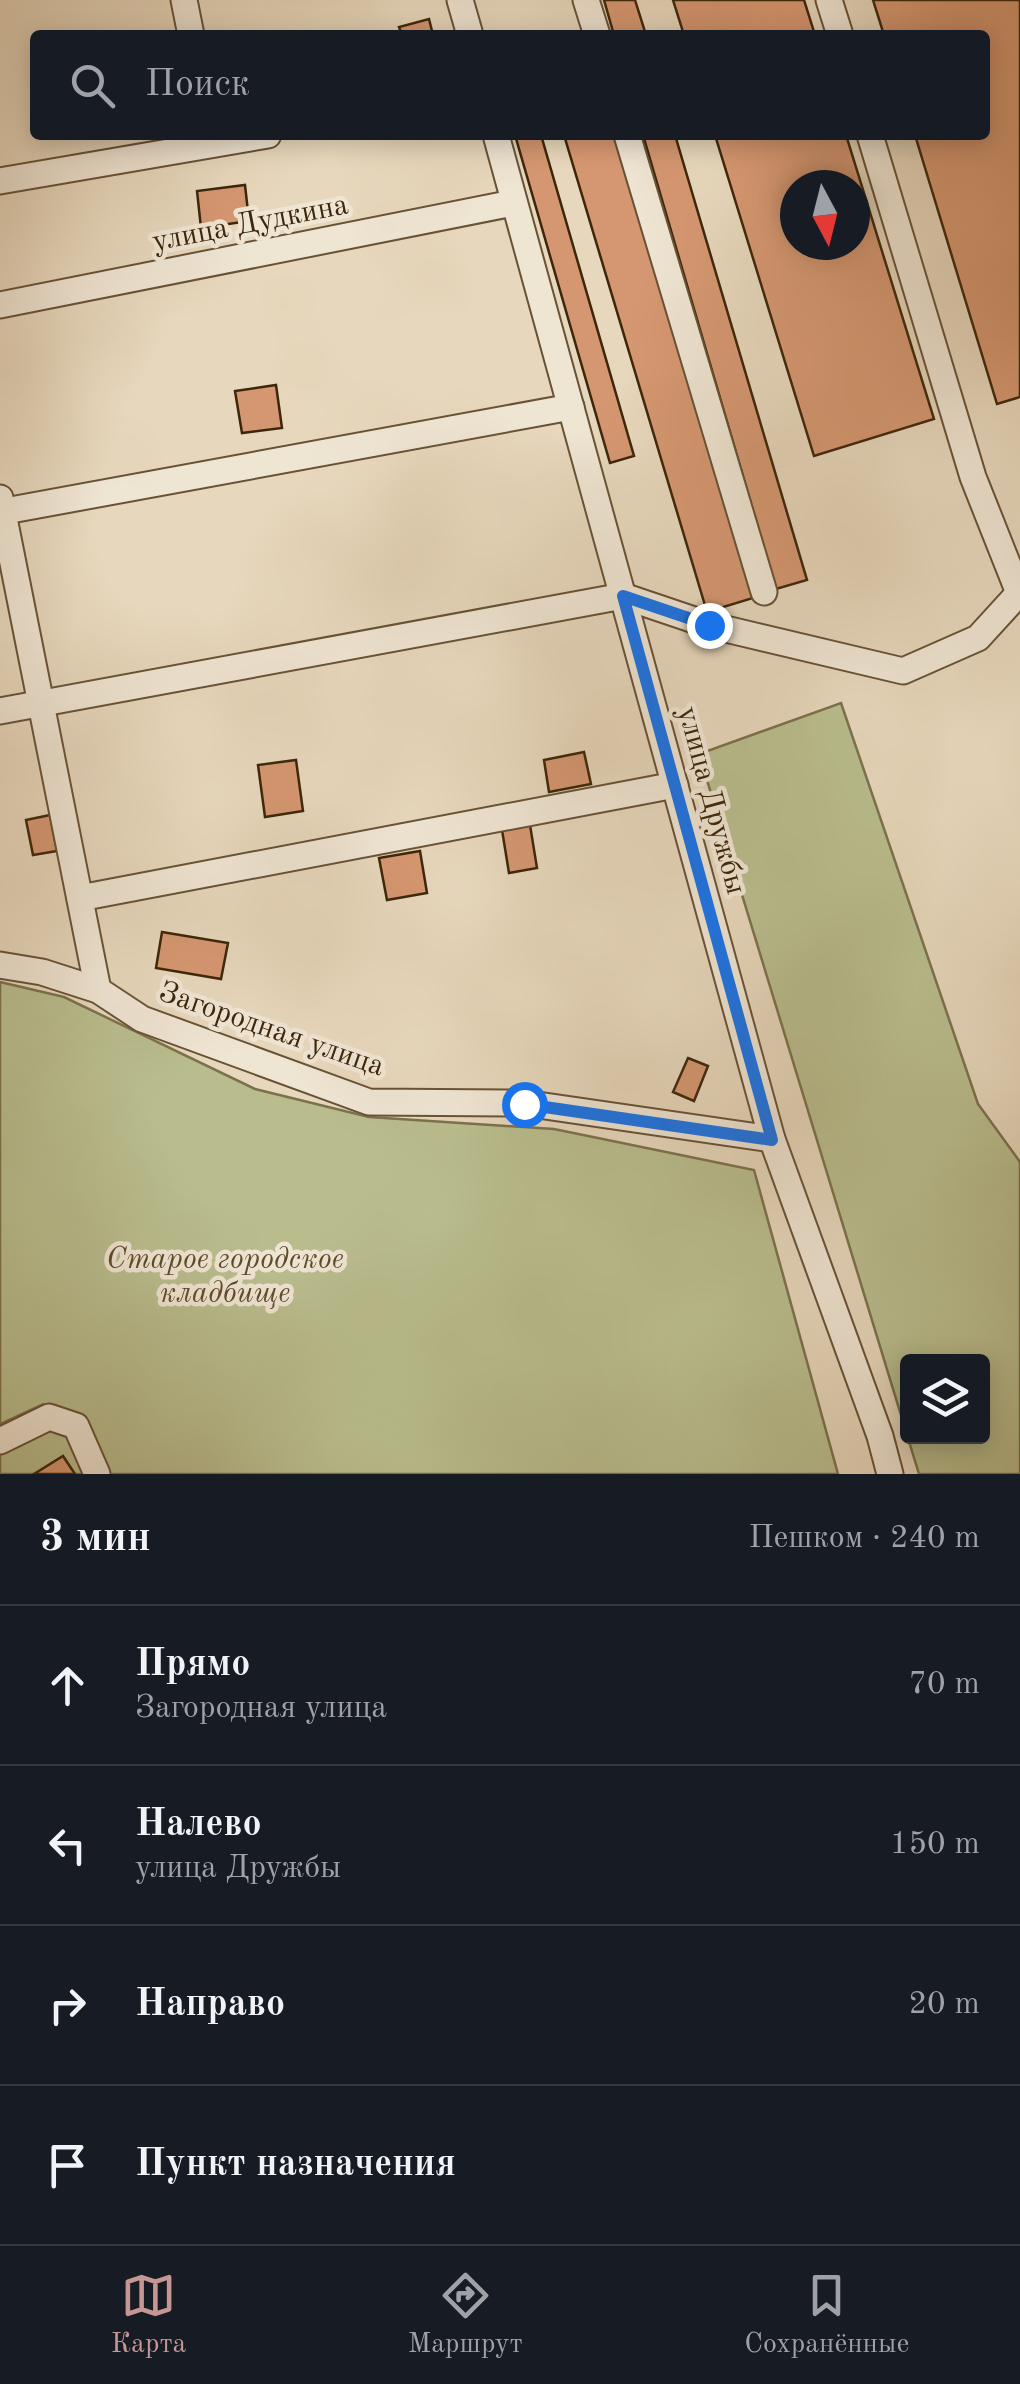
<!DOCTYPE html>
<html lang="ru">
<head>
<meta charset="utf-8">
<style>
	:root { --surface:#171b24; --page:#20242c; --text:#f1f3f6; --muted:#9ea1a6; --line:#363941; --accent:#c59692 }
	body { margin:0; font-family:"Old Standard TT",serif; background:var(--page); color:var(--text) }
	.controls { position:absolute; right:30px; bottom:30px; display:grid; overflow:hidden; border-radius:10px; box-shadow:0 5px 25px #0003 }
	.controls button { width:90px; height:90px; display:grid; place-items:center; padding:0; border:0; border-bottom:2px solid var(--line); background:var(--surface); color:var(--text); font:50px sans-serif }
	.compass { position:absolute; left:780px; top:170px; width:90px; height:90px; border-radius:50%; background:var(--surface); box-shadow:0 5px 25px #0003; rotate:173deg }
	.stop { position:absolute; width:30px; height:30px; margin:-22px; border:8px solid #1a73e8; border-radius:50%; background:#fff }
	.stop.end { background:#1a73e8; border-color:#fff; box-shadow:0 2px 10px #0008 }
	.list { margin:0; padding:0; list-style:none }
	h2 { display:flex; justify-content:space-between; align-items:center; height:130px; margin:0; padding:0 40px; font-size:42px }
	h2 small { font-size:32px; font-weight:400; color:var(--muted) }
	.list li { display:grid; grid-template-columns:65px 1fr auto; gap:30px; align-items:center; box-sizing:border-box; height:160px; padding:0 40px; border-top:2px solid var(--line) }
	.list b { display:block; font-size:38px; white-space:nowrap }
	.list p { margin:0; font-size:32px; white-space:nowrap; color:var(--muted) }
	.list em { font-size:32px; font-style:normal; color:var(--muted) }
	.icon { flex:none; width:55px; height:55px; fill:none; stroke:currentColor; stroke-width:2; stroke-linecap:round; stroke-linejoin:round }
	.map { position:relative; flex:none; width:1020px; height:1474px; overflow:hidden }
	.search { position:absolute; background:var(--surface); box-shadow:0 5px 25px #0003; left:30px; right:30px; top:30px; height:110px; display:flex; align-items:center; gap:25px; box-sizing:border-box; padding:0 35px; border-radius:10px; color:var(--muted); font-size:38px }
	.sheet { height:770px; background:var(--surface) }
	nav { display:flex; justify-content:space-around; align-items:center; box-sizing:border-box; height:140px; border-top:2px solid var(--line); background:var(--surface); font-size:28px; color:var(--muted) }
	nav a { display:grid; justify-items:center; gap:5px }
	nav .on { color:var(--accent) }
	.map>svg:first-child { display:block }
	.green { fill:#b9bd8e; stroke:#7b724c; stroke-width:2.5; fill-rule:evenodd }
	.building { fill:#d59771; stroke:#3d260a; stroke-width:2.5; fill-rule:evenodd }
	.lines { fill:none; stroke-linecap:round; stroke-linejoin:round }
	.minor-casing { stroke:#685236; stroke-width:29 }
	.minor { stroke:#efe5d3; stroke-width:25 }
	.route { stroke:#1a73e8; stroke-width:12 }
	.labels { text-anchor:middle; stroke-width:9; stroke-linejoin:round; paint-order:stroke }
	.street-label { font-size:30px; fill:#3d260a; stroke:#efe5d3 }
	.park-label { font-size:30px; font-style:italic; fill:#5c4c2b; stroke:#efe5d3 }
</style>
</head>
<body>
<div class="map">
<svg width="1020" height="1474" viewBox="0 0 1020 1474">
	<rect width="100%" height="100%" fill="#e7d7bc"/>
	<filter id="stains"><feTurbulence type="fractalNoise" baseFrequency=".002" numOctaves="4"/><feColorMatrix values="0 0 0 0 .2 0 0 0 0 .09 0 0 0 0 .02 0 0 0 .5 -.17"/></filter>
	<radialGradient id="worn" r=".72"><stop offset=".6" stop-color="#630" stop-opacity="0"/><stop offset="1" stop-color="#630" stop-opacity=".3"/></radialGradient>
	<g class="green">
		<path d="M 841,703 L 978,1104 L 1020,1162 L 1020,1474 L 919,1474 L 699,754 ZM 908,1362 L 982,1362 L 982,1436 L 908,1436 Z"/>
		<polygon points="0,982 64,997 255,1089 369,1117 554,1129 754,1170 838,1474 0,1474 0,1429 44,1404 0,1424"/>
	</g>
	<g class="building">
		<polygon points="604,0 635,0 646,35 614,35"/>
		<polygon points="673,0 804,0 815,35 684,35"/>
		<polygon points="873,0 1020,0 1020,397 997,404 915,135 985,135 985,35 884,35"/>
		<polygon points="429,19 433,35 402,35 399,27"/>
		<polygon points="515,135 541,135 634,456 610,463"/>
		<polygon points="564,135 614,135 753,598 707,612"/>
		<polygon points="643,135 675,135 807,580 776,589"/>
		<path d="M 715,135 L 846,135 L 934,419 L 814,456 ZM 795,185 L 855,185 L 855,245 L 795,245 Z"/>
		<polygon points="245,185 249,221 201,228 197,191"/>
		<polygon points="276,385 282,428 242,433 235,391"/>
		<polygon points="584,752 591,784 549,792 544,760"/>
		<polygon points="296,760 303,811 265,817 258,765"/>
		<polygon points="50,815 57,851 33,855 26,820"/>
		<polygon points="530,825 537,868 509,873 502,830"/>
		<polygon points="420,851 427,893 387,900 379,858"/>
		<polygon points="162,932 228,943 221,979 156,968"/>
		<polygon points="688,1058 708,1066 694,1101 673,1092"/>
		<polygon points="63,1456 75,1474 34,1474"/>
	</g>
	<g class="lines">
		<g class="minor-casing">
			<g id="minor">
				<polyline points="184,0 191,35"/>
				<polyline points="460,0 470,35"/>
				<polyline points="586,0 597,35"/>
				<polyline points="829,0 840,35"/>
				<polyline points="496,135 772,1139 880,1436 890,1474"/>
				<polyline points="627,135 764,592"/>
				<polyline points="870,135 973,477 1019,593"/>
				<polyline points="0,181 268,135"/>
				<polyline points="0,305 513,203"/>
				<polyline points="0,498 98,990"/>
				<polyline points="0,512 571,407"/>
				<polyline points="0,711 623,596 709,625 903,671 978,638 1020,592"/>
				<polyline points="80,898 675,785"/>
				<polyline points="0,965 42,972 98,990 142,1019 369,1102 524,1103 772,1139"/>
				<polyline points="0,1441 49,1417 76,1426 97,1474"/>
			</g>
		</g>
		<use href="#minor" class="minor"/>
	</g>
	<g class="lines">
		<polyline class="route" points="524,1104 772,1140 623,596 709,625"/>
	</g>
	<g class="labels">
		<g class="street-label">
			<text transform="translate(250 222) rotate(-11)" y="10">улица Дудкина</text>
			<text transform="translate(713 800) rotate(75)" y="10">улица Дружбы</text>
			<text transform="translate(272 1028) rotate(19)" y="10">Загородная улица</text>
		</g>
		<g class="park-label">
			<text x="225" y="1268">Старое городское<tspan x="225" dy="34">кладбище</tspan></text>
		</g>
	</g>
	<rect width="100%" height="100%" filter="url(#stains)"/>
	<rect width="100%" height="100%" fill="url(#worn)"/>
</svg>
<div class="controls">
<button><svg class="icon" aria-label="layers" viewBox="0 0 24 24"><path d="M12 4l9 5-9 5-9-5zM3 14l9 5 9-5"/></svg></button>
</div>
<svg class="compass" viewBox="-18 -18 36 36"><path d="M0-13l5 13h-10z" fill="#e53935"/><path d="M0 13l5-13h-10z" fill="#9ea1a6"/></svg>
<div class="stop" style="left:524px;top:1104px"></div>
<div class="stop end" style="left:709px;top:625px"></div>
<div class="search"><svg class="icon" aria-label="search" viewBox="0 0 24 24"><circle cx="10" cy="10" r="6"/><path d="M15 15l6 6"/></svg>Поиск</div>
</div>
<section class="sheet">
<h2>3 мин<small>Пешком · 240 m</small></h2>
<ul class="list">
<li><svg class="icon" aria-label="ahead" viewBox="0 0 24 24"><path d="M12 20V5M6 11l6-6 6 6"/></svg><div><b>Прямо</b><p>Загородная улица</p></div><em>70 m</em></li>
<li><svg class="icon" aria-label="left" viewBox="0 0 24 24"><path d="M17 20v-9H6M10 6l-5 5 5 5"/></svg><div><b>Налево</b><p>улица Дружбы</p></div><em>150 m</em></li>
<li><svg class="icon" aria-label="right" viewBox="0 0 24 24"><path d="M7 20v-9h11M14 6l5 5-5 5"/></svg><div><b>Направо</b></div><em>20 m</em></li>
<li><svg class="icon" aria-label="arrive" viewBox="0 0 24 24"><path d="M6 21V4h12l-3 4 3 4H6"/></svg><div><b>Пункт назначения</b></div></li>
</ul>
</section>
<nav>
<a class="on"><svg class="icon" aria-label="map" viewBox="0 0 24 24"><path d="M3 6l6-2 6 2 6-2v14l-6 2-6-2-6 2zM9 4v14M15 6v14"/></svg>Карта</a>
<a><svg class="icon" aria-label="directions" viewBox="0 0 24 24"><path d="M12 3l9 9-9 9-9-9zM9 14v-3h6M13 9l2 2-2 2"/></svg>Маршрут</a>
<a><svg class="icon" aria-label="saved" viewBox="0 0 24 24"><path d="M7 4h10v16l-5-4-5 4z"/></svg>Сохранённые</a>
</nav>
</body>
</html>
